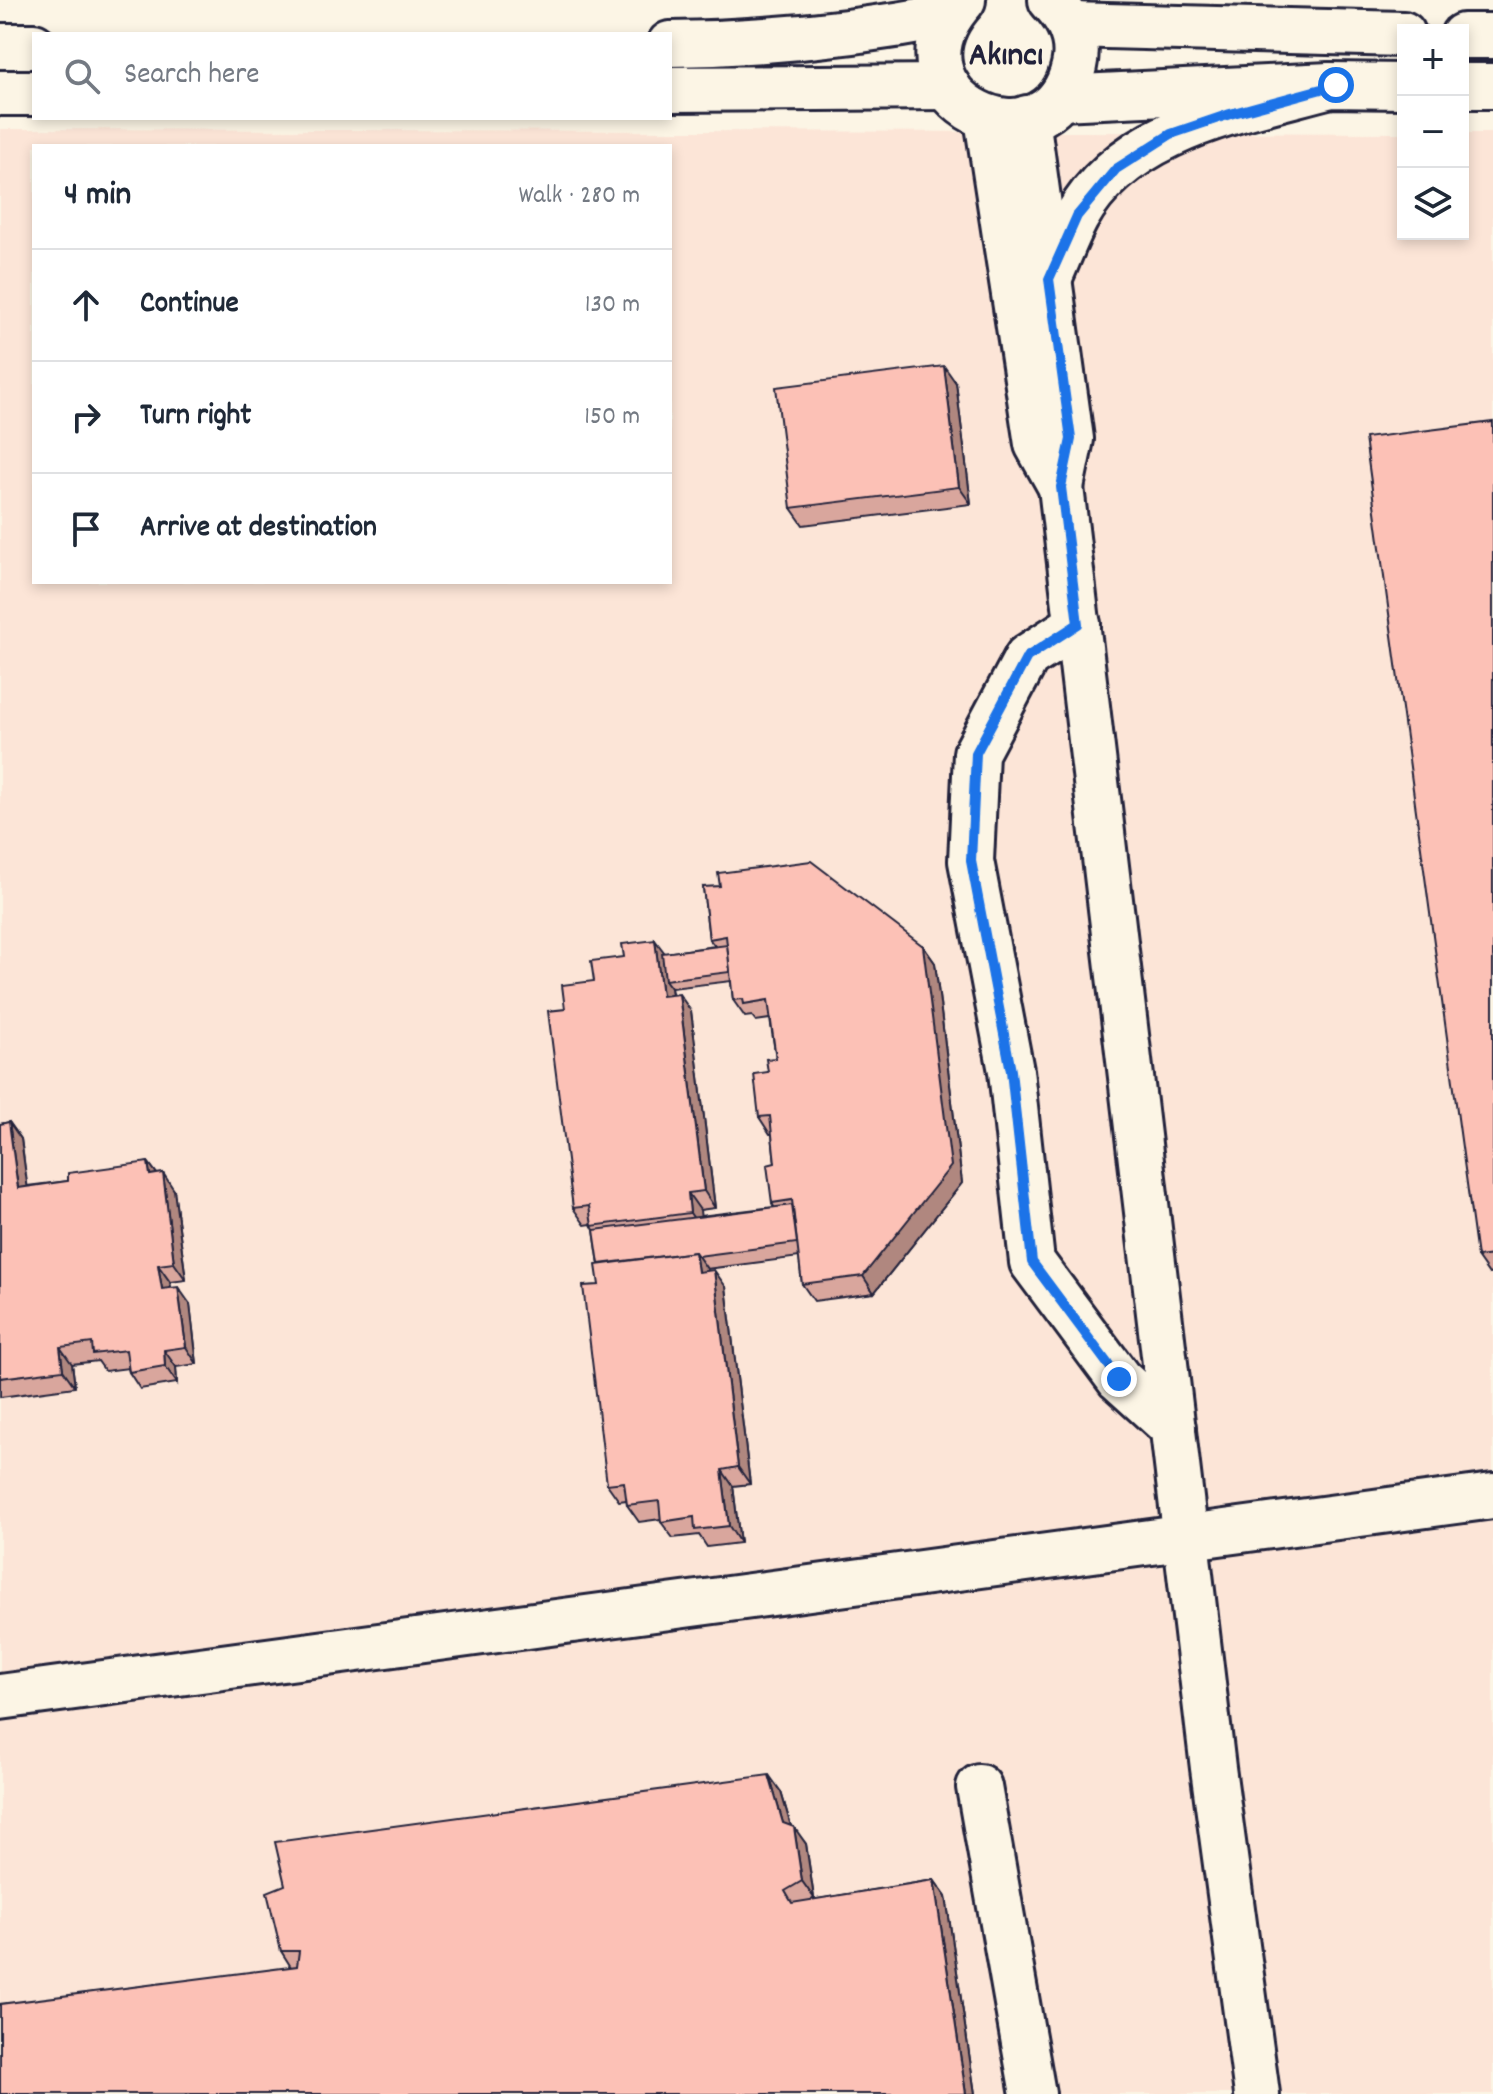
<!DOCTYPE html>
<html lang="en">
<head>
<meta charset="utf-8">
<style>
	:root { --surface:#fff; --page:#f2f2f3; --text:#1f2937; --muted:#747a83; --line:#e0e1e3 }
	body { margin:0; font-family:Dekko,sans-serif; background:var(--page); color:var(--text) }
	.controls { position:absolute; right:24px; top:24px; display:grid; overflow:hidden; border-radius:0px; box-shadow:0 4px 12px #0003 }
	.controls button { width:72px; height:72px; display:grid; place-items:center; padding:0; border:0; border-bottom:2px solid var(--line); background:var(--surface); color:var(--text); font:40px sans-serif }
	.stop { position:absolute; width:24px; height:24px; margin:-18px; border:6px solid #1a73e8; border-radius:50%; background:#fff }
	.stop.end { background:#1a73e8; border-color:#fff; box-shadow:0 2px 8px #0008 }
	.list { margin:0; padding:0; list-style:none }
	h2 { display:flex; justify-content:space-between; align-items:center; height:104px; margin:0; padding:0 32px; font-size:34px }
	h2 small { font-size:26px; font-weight:400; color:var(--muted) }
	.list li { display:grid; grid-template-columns:52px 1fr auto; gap:24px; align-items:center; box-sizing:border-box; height:112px; padding:0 32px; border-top:2px solid var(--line) }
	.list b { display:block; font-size:30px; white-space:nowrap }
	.list em { font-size:26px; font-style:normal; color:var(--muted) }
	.icon { flex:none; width:44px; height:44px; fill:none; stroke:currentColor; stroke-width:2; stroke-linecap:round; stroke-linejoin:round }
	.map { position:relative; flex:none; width:1493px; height:2094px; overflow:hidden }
	.search { position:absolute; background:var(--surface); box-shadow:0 4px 12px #0003; left:32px; top:32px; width:640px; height:88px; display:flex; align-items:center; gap:20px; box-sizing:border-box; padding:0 28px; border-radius:0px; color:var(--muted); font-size:30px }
	.panel { position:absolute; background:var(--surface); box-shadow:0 4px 12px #0003; left:32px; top:144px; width:640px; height:440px; border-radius:0px }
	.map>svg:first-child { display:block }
	.built { fill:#fce5d7; fill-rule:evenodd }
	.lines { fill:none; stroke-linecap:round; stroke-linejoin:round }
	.minor-casing { stroke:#22223b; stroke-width:50 }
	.major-casing { stroke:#22223b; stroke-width:50 }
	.minor { stroke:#fcf5e5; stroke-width:44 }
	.major { stroke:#fcf5e5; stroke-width:44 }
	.wall { fill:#d9a69d; stroke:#22223b; stroke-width:2; fill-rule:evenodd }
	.shaded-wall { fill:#b0877f; stroke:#22223b; stroke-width:2 }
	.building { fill:#fcc1b6; stroke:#22223b; stroke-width:2 }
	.route { stroke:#1a73e8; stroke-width:10 }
	.labels { text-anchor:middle; stroke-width:7; stroke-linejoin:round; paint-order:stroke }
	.district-label { font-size:34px; font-weight:bold; fill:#22223b; stroke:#fcf5e5 }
</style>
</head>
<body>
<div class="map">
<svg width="1493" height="2094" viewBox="0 0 1493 2094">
	<rect width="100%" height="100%" fill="#fcf5e5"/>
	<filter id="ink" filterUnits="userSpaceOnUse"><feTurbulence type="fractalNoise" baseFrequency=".0125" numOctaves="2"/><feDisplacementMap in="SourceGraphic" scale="16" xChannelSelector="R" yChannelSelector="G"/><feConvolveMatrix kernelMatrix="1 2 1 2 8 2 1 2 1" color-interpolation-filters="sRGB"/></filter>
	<g filter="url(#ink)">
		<path class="built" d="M 0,129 L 1403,133 L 1403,234 L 1463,234 L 1463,133 L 1493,133 L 1493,2094 L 0,2094 ZM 34,146 L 670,146 L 670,582 L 34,582 Z"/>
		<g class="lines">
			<g class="minor-casing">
				<g id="minor">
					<polyline points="1061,487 1213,1768 1257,2094"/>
					<polyline points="1078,624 1027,657 976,753 971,861 1011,1071 1032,1262 1119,1379 1173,1428"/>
					<polyline points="0,1697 1493,1496"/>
					<polyline points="979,1787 1033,2094"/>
				</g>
			</g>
			<g class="major-casing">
				<g id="major">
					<path d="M 963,0 C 875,98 1049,179 1074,66 C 1080,40 1069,18 1051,0"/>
					<polyline points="1070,25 1403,34"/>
					<polyline points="1463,36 1493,36"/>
					<path d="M 670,44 C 767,43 853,34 948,16"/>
					<polyline points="0,46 34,46"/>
					<polyline points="1463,86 1493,86"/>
					<polyline points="670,89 948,87"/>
					<polyline points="0,93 34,93"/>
					<polyline points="1060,98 1330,85 1403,86"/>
					<polyline points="987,118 1037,444 1061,487"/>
					<polyline points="1027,118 1071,439 1061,487"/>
					<path d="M 1049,279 C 1058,259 1066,237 1076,218 C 1125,128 1241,110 1330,85"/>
				</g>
			</g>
			<use href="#minor" class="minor"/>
			<use href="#major" class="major"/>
		</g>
		<g class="wall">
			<polygon points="956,383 971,504 803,525 791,508"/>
			<polygon points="1493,422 1493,1273 1489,1274 1477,1257"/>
			<path d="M 703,887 L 923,946 L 935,963 L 962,1183 L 874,1293 L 814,1301 L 802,1284 L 799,1257 L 707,1269 L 707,1271 L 726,1287 L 750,1484 L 733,1486 L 740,1543 L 707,1547 L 699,1535 L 673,1538 L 661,1522 L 661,1519 L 639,1522 L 627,1505 L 627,1500 L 619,1501 L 607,1484 L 599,1264 L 594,1230 L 591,1224 L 585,1225 L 573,1208 L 565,1009 L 594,981 L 665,953 L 715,946 L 709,939 ZM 731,981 L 733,1000 L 745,1017 L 752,1016 L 756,1021 L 770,1019 L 776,1058 L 768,1072 L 759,1117 L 770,1134 L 772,1134 L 775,1163 L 772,1203 L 774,1207 L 700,1216 L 700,1210 L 715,1208 L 691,1011 L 672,995 L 671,988 Z"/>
			<polygon points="9,1122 21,1139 27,1186 68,1181 148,1162 157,1174 174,1190 186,1280 170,1282 171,1288 190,1304 197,1364 176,1367 177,1383 140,1389 129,1372 128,1368 105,1371 98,1361 72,1364 75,1387 0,1397 0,1124"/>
			<polygon points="781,1792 791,1826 806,1844 814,1898 812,1900 934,1880 946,1897 975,2094 0,2094 291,1967 281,1951"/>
		</g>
		<g class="shaded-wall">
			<polygon points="944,366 956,383 971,504 959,487"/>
			<polygon points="655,940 667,956 665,980 671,988 674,1013 662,996"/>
			<polygon points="923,946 935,963 962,1183 874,1293 863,1276"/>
			<polygon points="679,994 691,1011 715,1208 704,1191"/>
			<polygon points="9,1122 21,1139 30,1205 18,1188"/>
			<polygon points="148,1162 160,1178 150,1175"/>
			<polygon points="163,1173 174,1190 186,1280 174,1263"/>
			<polygon points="688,1193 700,1210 702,1230 690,1213"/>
			<polygon points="695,1252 707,1269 710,1289 698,1272"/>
			<polygon points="158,1265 170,1282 174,1306 162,1289"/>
			<polygon points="714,1270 726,1287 750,1484 738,1467"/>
			<polygon points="178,1287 190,1304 197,1364 186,1347"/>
			<polygon points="60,1347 72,1364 75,1387 63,1370"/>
			<polygon points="164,1350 176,1367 177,1383 165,1366"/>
			<polygon points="722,1470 733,1486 740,1543 729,1526"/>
			<polygon points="769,1775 781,1792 795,1840 783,1823"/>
			<polygon points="794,1827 806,1844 814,1898 802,1881"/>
			<polygon points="934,1880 946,1897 975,2094 966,2094"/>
		</g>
		<g class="building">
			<polygon points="944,366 959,487 791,508 776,387"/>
			<polygon points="1493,422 1493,1255 1477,1257 1365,438"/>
			<polygon points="811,861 923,946 951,1166 863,1276 802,1284 792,1200 772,1203 767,1165 775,1163 770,1116 759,1117 754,1074 768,1072 766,1059 776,1058 768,1000 744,1004 743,999 733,1000 726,936 709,939 703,887 720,886 718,873"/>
			<polygon points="655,940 662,996 679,994 704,1191 688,1193 690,1213 592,1226 589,1206 573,1208 548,1011 565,1009 562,985 594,981 591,961 624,957 622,944"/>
			<polygon points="727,945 730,972 665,980 662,953"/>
			<polygon points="9,1122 18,1188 68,1181 68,1173 148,1162 150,1175 163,1173 174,1263 158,1265 162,1289 178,1287 186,1347 164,1350 165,1366 129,1372 126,1350 93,1354 92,1343 60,1347 63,1370 0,1378 0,1124"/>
			<polygon points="792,1205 797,1243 698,1256 695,1252 599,1264 594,1230"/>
			<polygon points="695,1252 698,1272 714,1270 738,1467 722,1470 729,1526 695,1530 694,1517 661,1522 659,1501 627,1505 624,1482 607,1484 583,1286 599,1285 596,1265"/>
			<polygon points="769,1775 783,1823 794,1827 802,1881 785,1891 792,1903 934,1880 966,2094 0,2094 0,2004 297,1966 299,1951 281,1951 267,1892 285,1885 275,1842"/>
		</g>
	</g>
	<g class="lines" filter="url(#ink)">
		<polyline class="route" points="1119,1379 1032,1262 1011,1071 971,861 976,753 1027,657 1078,624 1061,487 1071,439 1049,279 1077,216 1116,169 1171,134 1230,114 1336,85"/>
	</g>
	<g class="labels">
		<g class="district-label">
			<text x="1006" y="64">Akıncı</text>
		</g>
	</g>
</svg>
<div class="controls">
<button>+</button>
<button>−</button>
<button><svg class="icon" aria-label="layers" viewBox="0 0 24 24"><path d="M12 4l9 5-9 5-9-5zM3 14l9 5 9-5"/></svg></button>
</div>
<div class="stop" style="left:1336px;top:85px"></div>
<div class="stop end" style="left:1119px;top:1379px"></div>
<div class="search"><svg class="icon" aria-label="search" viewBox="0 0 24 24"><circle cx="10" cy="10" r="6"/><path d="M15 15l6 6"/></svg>Search here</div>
<section class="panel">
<h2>4 min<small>Walk · 280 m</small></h2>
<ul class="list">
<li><svg class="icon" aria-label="ahead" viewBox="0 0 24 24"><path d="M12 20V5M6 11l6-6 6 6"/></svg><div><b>Continue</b></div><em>130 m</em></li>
<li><svg class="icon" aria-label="right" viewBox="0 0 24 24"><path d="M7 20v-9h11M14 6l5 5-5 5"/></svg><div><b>Turn right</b></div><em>150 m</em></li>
<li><svg class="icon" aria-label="arrive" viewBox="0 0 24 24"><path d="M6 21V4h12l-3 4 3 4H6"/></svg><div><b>Arrive at destination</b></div></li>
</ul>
</section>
</div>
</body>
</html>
